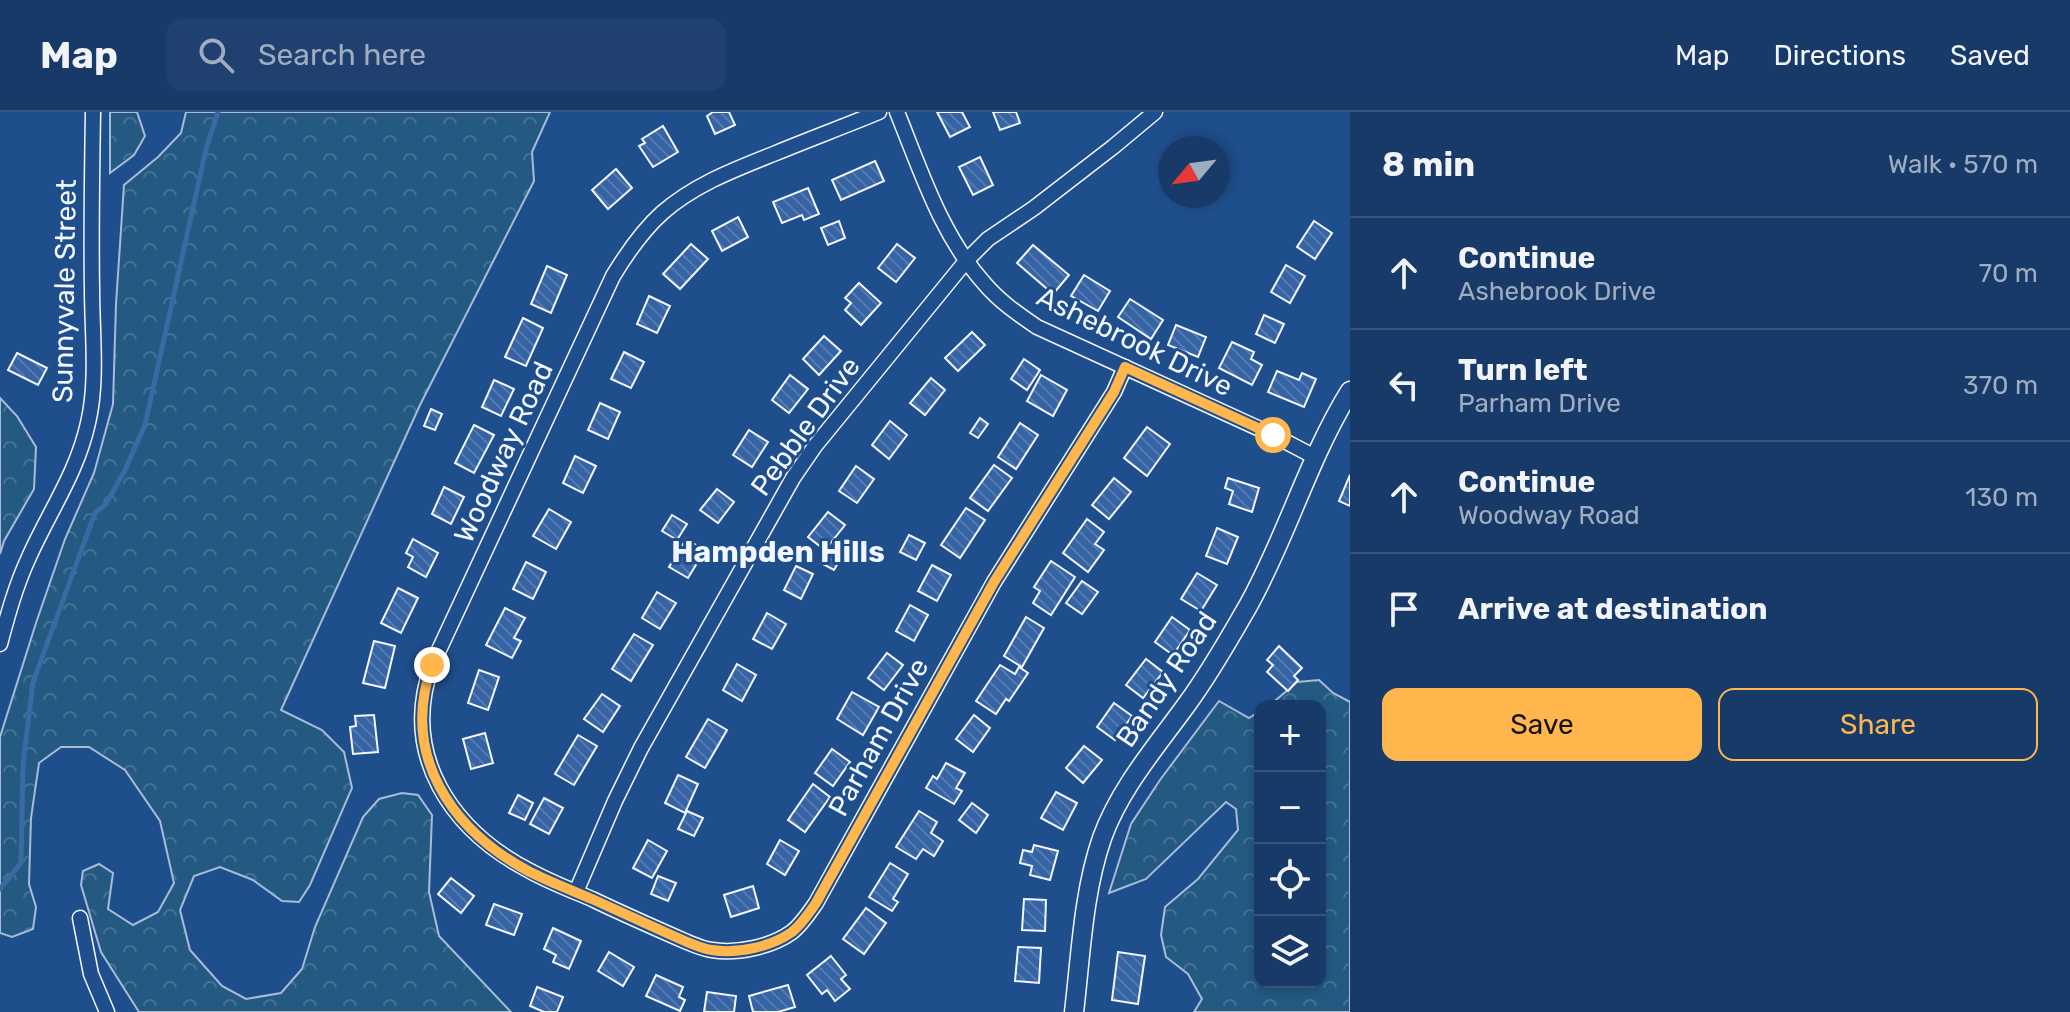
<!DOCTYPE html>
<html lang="en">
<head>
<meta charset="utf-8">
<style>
	:root { --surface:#173a69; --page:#20416f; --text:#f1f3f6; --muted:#9eadc0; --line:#36547d; --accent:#ffb74d }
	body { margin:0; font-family:Rubik,sans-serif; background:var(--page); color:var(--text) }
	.controls { position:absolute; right:24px; bottom:24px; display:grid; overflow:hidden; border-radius:16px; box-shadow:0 4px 12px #0003 }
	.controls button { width:72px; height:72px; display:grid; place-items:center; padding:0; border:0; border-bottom:2px solid var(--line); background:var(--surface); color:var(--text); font:40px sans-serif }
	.compass { position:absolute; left:1158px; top:24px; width:72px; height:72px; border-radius:50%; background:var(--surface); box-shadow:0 4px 12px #0003; rotate:241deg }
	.stop { position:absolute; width:24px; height:24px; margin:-18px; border:6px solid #ffb74d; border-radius:50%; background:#fff }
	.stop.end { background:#ffb74d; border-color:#fff; box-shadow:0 2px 8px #0008 }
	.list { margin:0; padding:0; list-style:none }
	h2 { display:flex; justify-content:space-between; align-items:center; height:104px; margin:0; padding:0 32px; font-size:34px }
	h2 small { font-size:26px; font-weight:400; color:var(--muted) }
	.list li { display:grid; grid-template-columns:52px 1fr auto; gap:24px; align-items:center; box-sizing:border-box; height:112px; padding:0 32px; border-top:2px solid var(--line) }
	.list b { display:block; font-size:30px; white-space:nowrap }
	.list p { margin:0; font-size:26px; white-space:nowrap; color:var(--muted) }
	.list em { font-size:26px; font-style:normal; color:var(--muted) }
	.actions { display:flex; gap:16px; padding:24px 32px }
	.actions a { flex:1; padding:18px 0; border:2px solid var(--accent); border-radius:16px; text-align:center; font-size:28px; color:var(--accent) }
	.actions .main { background:var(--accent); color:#111 }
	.icon { flex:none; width:44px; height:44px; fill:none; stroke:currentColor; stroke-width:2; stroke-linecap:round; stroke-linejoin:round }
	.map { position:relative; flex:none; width:1350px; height:900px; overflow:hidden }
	header { display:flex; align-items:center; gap:48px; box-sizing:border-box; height:112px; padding:0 40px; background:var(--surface); border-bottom:2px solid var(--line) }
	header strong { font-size:38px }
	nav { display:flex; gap:44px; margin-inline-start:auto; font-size:28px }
	.search { width:560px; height:72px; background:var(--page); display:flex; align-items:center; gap:20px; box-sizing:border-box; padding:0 28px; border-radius:16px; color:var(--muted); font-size:30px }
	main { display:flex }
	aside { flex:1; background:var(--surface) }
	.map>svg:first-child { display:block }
	.forest { fill:url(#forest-crowns); stroke:#a8bbd7; stroke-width:2 }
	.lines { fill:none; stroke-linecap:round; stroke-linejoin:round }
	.stream { stroke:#3b69a3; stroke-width:5 }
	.building { fill:url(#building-back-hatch); stroke:#f2f6ff; stroke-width:2 }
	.minor-casing { stroke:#f2f6ff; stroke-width:17 }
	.tertiary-casing { stroke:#f2f6ff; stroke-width:21 }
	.minor { stroke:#1f4e8c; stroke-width:14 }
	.tertiary { stroke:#1f4e8c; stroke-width:18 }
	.route { stroke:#ffb74d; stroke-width:10 }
	.labels { text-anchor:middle; stroke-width:6; stroke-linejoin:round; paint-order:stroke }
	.street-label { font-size:28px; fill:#f2f6ff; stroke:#1f4e8c }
	.neighbourhood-label { font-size:30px; font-weight:bold; fill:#f2f6ff; stroke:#1f4e8c }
</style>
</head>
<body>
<header>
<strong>Map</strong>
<div class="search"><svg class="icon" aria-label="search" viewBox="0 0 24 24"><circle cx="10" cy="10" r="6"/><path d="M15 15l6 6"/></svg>Search here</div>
<nav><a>Map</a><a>Directions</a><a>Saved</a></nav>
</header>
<main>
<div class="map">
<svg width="1350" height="900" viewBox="0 0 1350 900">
	<defs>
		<pattern id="forest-crowns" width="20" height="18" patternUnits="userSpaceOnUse" patternTransform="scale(2)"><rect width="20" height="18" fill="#245a82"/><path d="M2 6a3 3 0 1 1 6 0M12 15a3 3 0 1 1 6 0" fill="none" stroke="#447295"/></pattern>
		<pattern id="building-back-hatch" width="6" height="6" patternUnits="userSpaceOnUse" patternTransform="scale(2)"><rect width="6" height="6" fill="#3563a3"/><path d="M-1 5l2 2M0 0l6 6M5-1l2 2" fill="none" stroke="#537ab1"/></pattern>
	</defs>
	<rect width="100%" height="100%" fill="#1f4e8c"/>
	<g class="forest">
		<polygon points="110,0 137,0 145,24 134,43 110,61"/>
		<polygon points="186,0 550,0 532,40 534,69 420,293 281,598 322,618 344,640 352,676 310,773 299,790 282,789 253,768 220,755 194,764 180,798 190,838 222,874 246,887 281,881 302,857 315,815 363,705 379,687 402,681 418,683 432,703 429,780 439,824 511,900 139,900 101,840 81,773 83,759 99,752 113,761 108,797 133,813 158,800 174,771 160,709 125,658 89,635 61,635 39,651 31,706 29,772 36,795 33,817 12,825 0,821 0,625 36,511 65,427 94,361 113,292 116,192 124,73 158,45 181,21"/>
		<polygon points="0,286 17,304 36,335 34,377 4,429 0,442"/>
		<polygon points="1319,568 1333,581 1350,590 1350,900 1194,900 1202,887 1188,862 1166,845 1161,823 1165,795 1198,767 1238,718 1236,697 1226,690 1146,767 1109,781 1131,712 1160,668 1219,589 1249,606 1260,599 1260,870 1320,870 1320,594 1269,594 1297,570"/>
	</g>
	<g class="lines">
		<polyline class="stream" points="0,777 21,751 23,653 33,570 95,401 106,392 125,358 145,313 206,37 218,0"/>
	</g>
	<g class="building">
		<polygon points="713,0 729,0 735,13 715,22 707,4"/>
		<polygon points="937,0 962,0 970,15 950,25"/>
		<polygon points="993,0 1016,0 1020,11 1000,18"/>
		<polygon points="663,14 678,40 653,55 639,34 645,31 642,27"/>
		<polygon points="980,45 993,73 973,83 959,55"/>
		<polygon points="875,49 884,69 841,88 832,68"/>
		<polygon points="616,57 632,76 608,97 592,78"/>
		<polygon points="808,76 819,102 804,108 802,103 782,111 773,90"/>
		<polygon points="738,105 748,125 722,139 712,119"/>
		<polygon points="839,109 845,126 828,133 821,116"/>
		<polygon points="1314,109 1332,121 1315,147 1297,135"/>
		<polygon points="691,132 708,147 680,177 663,162"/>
		<polygon points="897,132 915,146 896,170 878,156"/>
		<polygon points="1033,133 1069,163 1053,182 1017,151"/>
		<polygon points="1286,153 1305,164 1290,191 1271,180"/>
		<polygon points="547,154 567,163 551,201 531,192"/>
		<polygon points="1084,163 1110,179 1098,199 1071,184"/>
		<polygon points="859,171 881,191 861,213 845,198 851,191 845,186"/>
		<polygon points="649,184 670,194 657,221 637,212"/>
		<polygon points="1130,187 1163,208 1151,227 1118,205"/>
		<polygon points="1264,203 1284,212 1275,231 1256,222"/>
		<polygon points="523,206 543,216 526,254 505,245"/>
		<polygon points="1176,213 1206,225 1198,245 1168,233"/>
		<polygon points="972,220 985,233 958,259 945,246"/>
		<polygon points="824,224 841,239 819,263 803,247"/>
		<polygon points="1232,230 1254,240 1251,247 1262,253 1252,273 1219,256"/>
		<polygon points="624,240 644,250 631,276 611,267"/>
		<polygon points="17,241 47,256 38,273 8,258"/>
		<polygon points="1024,247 1040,258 1027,278 1011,267"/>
		<polygon points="1277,259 1299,268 1302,261 1316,267 1304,295 1268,280"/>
		<polygon points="790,263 808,277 789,301 772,288"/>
		<polygon points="1041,263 1067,278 1053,304 1027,289"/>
		<polygon points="931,266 945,278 925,303 910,291"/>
		<polygon points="494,268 514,277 501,304 482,295"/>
		<polygon points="600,291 620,300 608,327 588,318"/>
		<polygon points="431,297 442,302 435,318 424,314"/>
		<polygon points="980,306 988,312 978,326 970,321"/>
		<polygon points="890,309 907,323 889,347 872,333"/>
		<polygon points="1020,311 1038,323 1016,357 998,345"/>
		<polygon points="474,313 494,323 474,361 455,351"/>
		<polygon points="1147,315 1170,332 1147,364 1124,346"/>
		<polygon points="749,318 768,330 752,355 733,343"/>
		<polygon points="575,344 596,354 583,381 563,371"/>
		<polygon points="994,353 1012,366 988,399 970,386"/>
		<polygon points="856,354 874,367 857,391 839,379"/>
		<polygon points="1350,363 1350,394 1339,389"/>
		<polygon points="1114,366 1131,380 1109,407 1092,393"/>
		<polygon points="1228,366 1259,376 1252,400 1229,392 1233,379 1225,376"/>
		<polygon points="444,375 464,385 451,412 432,402"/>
		<polygon points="717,377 734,390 718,411 700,398"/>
		<polygon points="966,396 985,408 960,446 941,433"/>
		<polygon points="549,397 571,410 556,437 533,424"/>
		<polygon points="828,400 845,413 825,438 808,425"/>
		<polygon points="672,403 687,412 677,428 662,419"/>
		<polygon points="1087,407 1104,420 1095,432 1104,438 1088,460 1063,441"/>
		<polygon points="1217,416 1238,425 1227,452 1206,444"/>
		<polygon points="909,423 925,431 916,448 900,440"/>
		<polygon points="413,427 438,441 426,465 408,455 413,445 406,441"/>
		<polygon points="686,427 705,438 688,466 669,455"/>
		<polygon points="827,439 841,446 834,458 821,451"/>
		<polygon points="1051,449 1075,465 1051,503 1033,491 1040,479 1034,475"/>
		<polygon points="526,450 546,460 533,487 513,477"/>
		<polygon points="932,453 951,463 937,489 918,479"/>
		<polygon points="796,454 813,462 801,487 784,478"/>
		<polygon points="1197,461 1217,473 1201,499 1181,487"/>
		<polygon points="1082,469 1098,480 1082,502 1066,491"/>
		<polygon points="398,476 418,486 401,521 381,511"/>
		<polygon points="657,480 676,491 660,517 642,506"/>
		<polygon points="910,493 928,503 914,529 896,519"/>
		<polygon points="505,496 525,506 514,526 521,529 512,546 486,533"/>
		<polygon points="767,501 786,512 772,537 753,527"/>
		<polygon points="1026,505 1044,516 1022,555 1004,544"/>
		<polygon points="1172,505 1190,518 1173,543 1155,530"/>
		<polygon points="634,522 653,533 631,569 612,557"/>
		<polygon points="374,529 395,534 385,576 363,571"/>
		<polygon points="1279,534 1302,556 1294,564 1298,568 1288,579 1267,560 1273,553 1267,548"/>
		<polygon points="887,541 903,553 884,578 868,566"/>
		<polygon points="1146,547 1163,560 1143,586 1126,573"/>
		<polygon points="737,552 756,563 742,589 723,578"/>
		<polygon points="1000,553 1015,562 1019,555 1028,561 1009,589 1006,587 996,602 976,589"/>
		<polygon points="479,558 499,565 488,598 468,591"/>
		<polygon points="852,580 879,595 863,623 837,607"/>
		<polygon points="602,582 620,594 603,620 584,607"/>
		<polygon points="1114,591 1132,604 1115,628 1097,615"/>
		<polygon points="374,603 378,640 353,642 350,615 356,614 355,604"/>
		<polygon points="974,603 990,616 973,640 956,627"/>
		<polygon points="708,607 727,618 705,656 686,645"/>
		<polygon points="485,621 493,651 471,657 463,627"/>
		<polygon points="578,623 597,634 574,673 555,662"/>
		<polygon points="1084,634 1102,648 1083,671 1066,656"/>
		<polygon points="832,637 850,650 833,674 815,661"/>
		<polygon points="946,651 965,661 956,676 962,679 954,692 926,676 933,664 937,667"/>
		<polygon points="678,663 698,672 685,701 665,691"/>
		<polygon points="813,672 830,685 805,720 788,708"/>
		<polygon points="1056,680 1077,691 1063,718 1041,706"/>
		<polygon points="518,683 533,691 525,708 509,701"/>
		<polygon points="544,686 563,696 549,722 530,712"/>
		<polygon points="972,691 988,703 976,721 959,708"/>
		<polygon points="687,699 703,706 694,724 678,717"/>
		<polygon points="919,699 937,710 931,721 943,729 934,744 923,737 916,747 896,735"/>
		<polygon points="648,728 667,739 652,766 633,756"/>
		<polygon points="780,728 799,739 785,763 767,752"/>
		<polygon points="1034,733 1058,739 1050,768 1030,763 1032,754 1020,751 1023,738 1032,740"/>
		<polygon points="890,751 908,762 893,787 898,790 892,799 869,785"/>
		<polygon points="658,764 676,771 668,789 651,782"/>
		<polygon points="451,766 474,784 461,801 438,782"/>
		<polygon points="753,774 759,796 731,805 724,783"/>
		<polygon points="1024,787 1046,788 1045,819 1022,818"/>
		<polygon points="494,792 522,802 514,823 486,813"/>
		<polygon points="866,796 886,811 864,842 843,827"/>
		<polygon points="553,816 581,829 569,857 553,850 556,843 544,837"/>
		<polygon points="1018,835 1041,836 1039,871 1015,869"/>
		<polygon points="609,840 634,855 623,874 598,859"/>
		<polygon points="1118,840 1145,844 1138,892 1112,888"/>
		<polygon points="831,844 846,863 841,867 850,877 835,889 827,878 822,882 807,863"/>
		<polygon points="656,863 683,875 679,885 685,888 680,899 646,884"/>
		<polygon points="788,873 795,895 778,900 753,900 749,884"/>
		<polygon points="537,875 563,885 557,900 544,900 530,894"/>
		<polygon points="707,880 736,884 734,900 704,900"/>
	</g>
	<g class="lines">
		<g class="minor-casing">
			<g id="minor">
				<path d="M 879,0 C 845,14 810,27 776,41 C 736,57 695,72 662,101 C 642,119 627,141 613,164 L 432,553 C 400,643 451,718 530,759 C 550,770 571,778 592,787 C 623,802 655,816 687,830 C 695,833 703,837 712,838 C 737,842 771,835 792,820 C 802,812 809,801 816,791 L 994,470 L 1114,280 L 1125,255"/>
				<path d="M 897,0 C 921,59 941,123 984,171 C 999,189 1018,202 1037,215 L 1273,323 L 1315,345"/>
				<path d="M 0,532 C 8,502 16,473 29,445 C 49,400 77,361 88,311 C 98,269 92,221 92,177 C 91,118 92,59 93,0"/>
				<polyline points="576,780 615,689 641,636 793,366 815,334 966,149 988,127 1034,96 1113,35 1155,0"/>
				<polyline points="80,806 91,862 107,900"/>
			</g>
		</g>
		<g class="tertiary-casing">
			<path id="tertiary" d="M 1074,900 C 1081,842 1083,781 1102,726 C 1120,676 1156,635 1187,592 C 1210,561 1229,527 1248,494 C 1287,424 1308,347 1350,279"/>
		</g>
		<use href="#minor" class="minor"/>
		<use href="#tertiary" class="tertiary"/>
	</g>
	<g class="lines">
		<path class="route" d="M 432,553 C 400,643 451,718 530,760 C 550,770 571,778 592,787 C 623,801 655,816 687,830 C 695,833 703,837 712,838 C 737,842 771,835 792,820 C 802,812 809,801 816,791 L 994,470 L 1114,280 L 1125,255 L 1273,323"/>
	</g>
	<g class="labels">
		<g class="street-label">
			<text transform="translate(64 179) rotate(-89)" y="10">Sunnyvale Street</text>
			<text transform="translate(1135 229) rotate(26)" y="10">Ashebrook Drive</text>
			<text transform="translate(805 314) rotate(-54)" y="10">Pebble Drive</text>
			<text transform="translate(503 340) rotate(-65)" y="10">Woodway Road</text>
			<text transform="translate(1166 567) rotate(-56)" y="10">Bandy Road</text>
			<text transform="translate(878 625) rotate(-61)" y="10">Parham Drive</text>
		</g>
		<g class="neighbourhood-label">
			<text x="778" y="450">Hampden Hills</text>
		</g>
	</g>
</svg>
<div class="controls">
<button>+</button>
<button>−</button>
<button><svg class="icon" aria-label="locate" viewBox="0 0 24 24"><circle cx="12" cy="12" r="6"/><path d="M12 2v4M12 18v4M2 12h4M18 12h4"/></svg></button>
<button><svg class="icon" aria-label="layers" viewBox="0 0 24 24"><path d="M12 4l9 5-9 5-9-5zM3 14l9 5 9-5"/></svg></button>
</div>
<svg class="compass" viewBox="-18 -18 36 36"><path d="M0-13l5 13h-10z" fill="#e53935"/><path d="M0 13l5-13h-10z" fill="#9eadc0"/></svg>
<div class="stop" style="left:1273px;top:323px"></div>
<div class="stop end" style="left:432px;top:553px"></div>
</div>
<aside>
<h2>8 min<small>Walk · 570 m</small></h2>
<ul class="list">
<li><svg class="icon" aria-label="ahead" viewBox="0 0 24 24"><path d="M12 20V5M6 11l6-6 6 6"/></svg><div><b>Continue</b><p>Ashebrook Drive</p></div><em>70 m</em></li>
<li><svg class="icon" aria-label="left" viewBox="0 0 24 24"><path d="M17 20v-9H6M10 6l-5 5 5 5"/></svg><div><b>Turn left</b><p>Parham Drive</p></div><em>370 m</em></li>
<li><svg class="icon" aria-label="ahead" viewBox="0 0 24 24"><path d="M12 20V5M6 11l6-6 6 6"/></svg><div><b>Continue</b><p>Woodway Road</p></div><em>130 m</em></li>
<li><svg class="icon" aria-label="arrive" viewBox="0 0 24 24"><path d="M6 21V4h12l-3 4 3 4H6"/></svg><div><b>Arrive at destination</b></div></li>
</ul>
<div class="actions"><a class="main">Save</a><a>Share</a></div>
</aside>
</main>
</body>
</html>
